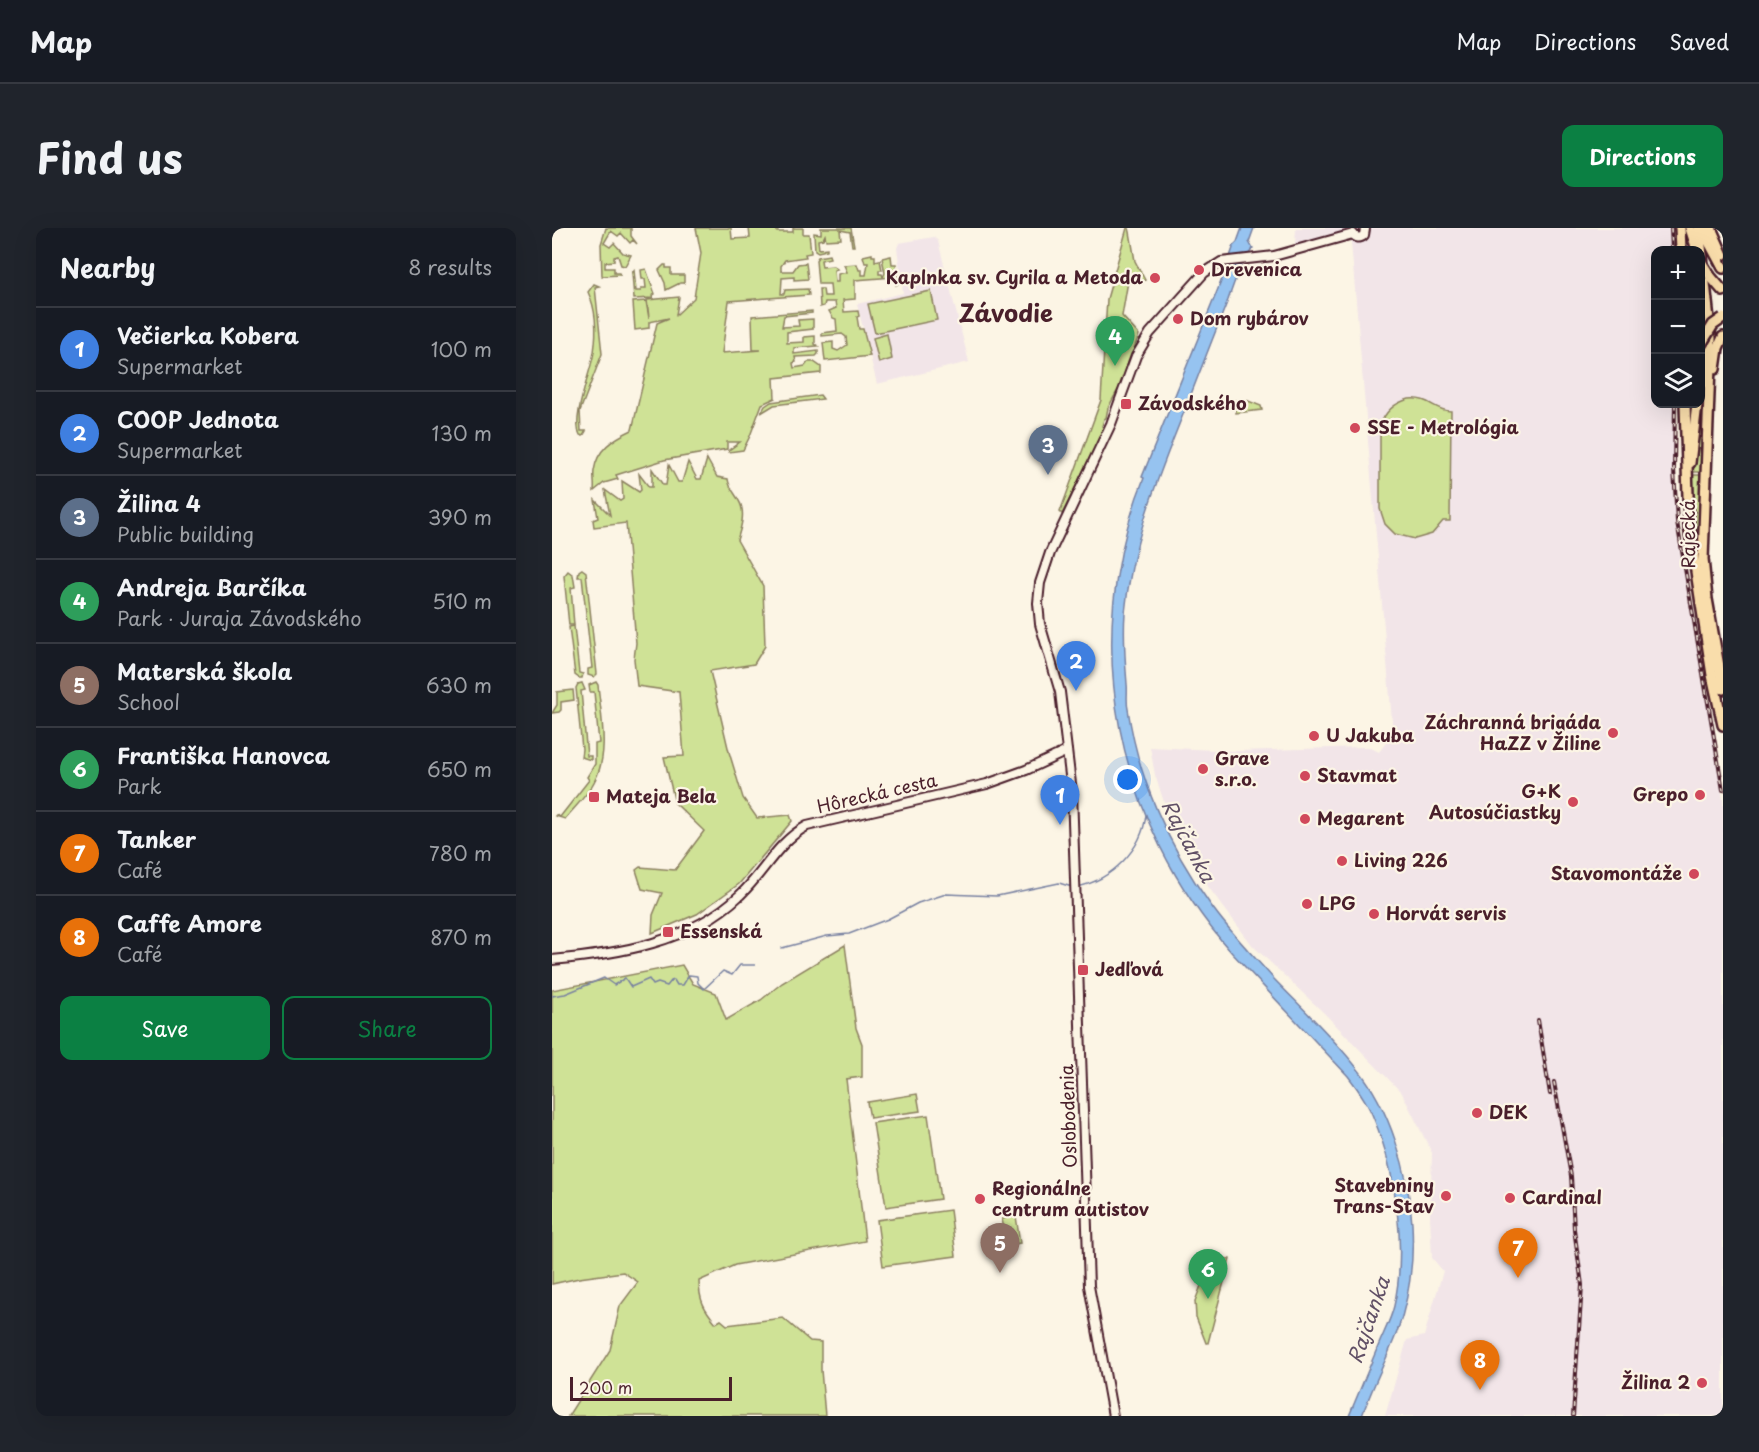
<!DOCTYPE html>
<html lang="en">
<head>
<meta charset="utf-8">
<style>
	:root { --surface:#171b24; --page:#20242c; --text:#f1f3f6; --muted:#9ea1a6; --line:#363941; --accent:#0b8043 }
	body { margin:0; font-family:"Playpen Sans",sans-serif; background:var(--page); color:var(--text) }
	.controls { position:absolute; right:18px; top:18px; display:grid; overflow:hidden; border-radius:12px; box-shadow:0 6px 24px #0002 }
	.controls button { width:54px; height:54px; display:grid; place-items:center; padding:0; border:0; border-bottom:2px solid var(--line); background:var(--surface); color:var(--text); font:30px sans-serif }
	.scale { position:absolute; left:18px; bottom:15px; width:162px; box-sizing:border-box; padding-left:6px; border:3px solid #4a1f2b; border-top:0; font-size:16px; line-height:21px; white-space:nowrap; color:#4a1f2b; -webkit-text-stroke:4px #fcf5e5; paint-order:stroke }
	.you { position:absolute; left:576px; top:552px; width:21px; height:21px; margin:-15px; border:4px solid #fff; border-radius:50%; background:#1a73e8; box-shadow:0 0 0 9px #1a73e833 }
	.badge { display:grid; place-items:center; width:39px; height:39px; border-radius:50%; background:var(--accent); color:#fff; font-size:20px; font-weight:700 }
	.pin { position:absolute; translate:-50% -50px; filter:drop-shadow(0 2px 3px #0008) }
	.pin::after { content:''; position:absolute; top:32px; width:21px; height:18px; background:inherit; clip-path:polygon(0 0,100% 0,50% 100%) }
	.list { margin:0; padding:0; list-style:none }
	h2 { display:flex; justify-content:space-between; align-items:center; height:78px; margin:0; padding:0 24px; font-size:26px }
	h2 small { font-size:20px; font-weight:400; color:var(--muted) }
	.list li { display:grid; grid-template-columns:39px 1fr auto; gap:18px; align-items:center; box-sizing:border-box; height:84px; padding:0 24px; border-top:2px solid var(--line) }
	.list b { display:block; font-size:22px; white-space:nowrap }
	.list p { margin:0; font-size:20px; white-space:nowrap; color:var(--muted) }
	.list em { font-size:20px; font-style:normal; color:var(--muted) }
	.actions { display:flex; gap:12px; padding:18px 24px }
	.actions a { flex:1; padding:14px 0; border:2px solid var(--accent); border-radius:12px; text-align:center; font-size:21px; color:var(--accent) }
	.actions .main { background:var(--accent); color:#fff }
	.icon { flex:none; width:33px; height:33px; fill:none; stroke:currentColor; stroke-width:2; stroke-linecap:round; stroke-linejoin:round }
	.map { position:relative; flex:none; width:1171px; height:1188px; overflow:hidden; border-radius:12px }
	header { display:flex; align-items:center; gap:36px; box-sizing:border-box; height:84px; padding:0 30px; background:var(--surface); border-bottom:2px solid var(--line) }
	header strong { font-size:28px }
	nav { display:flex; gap:33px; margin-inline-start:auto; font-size:21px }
	.intro { display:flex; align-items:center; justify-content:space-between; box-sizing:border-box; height:144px; padding:0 36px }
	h1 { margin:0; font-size:42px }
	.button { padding:15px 27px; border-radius:12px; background:var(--accent); color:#fff; font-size:21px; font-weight:700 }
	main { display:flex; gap:36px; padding:0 36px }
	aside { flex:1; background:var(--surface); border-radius:12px; box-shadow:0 6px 24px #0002 }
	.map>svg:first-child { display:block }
	.built { fill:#f2e5e8 }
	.green { fill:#cfe296; stroke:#8c8060; stroke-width:1.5 }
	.water { fill:#96c3f0; stroke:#7881a1; stroke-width:1.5 }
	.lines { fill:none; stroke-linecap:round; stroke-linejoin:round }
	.stream { stroke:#7881a1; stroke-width:1.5 }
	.tertiary-casing { stroke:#4a1f2b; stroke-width:12 }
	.primary-casing { stroke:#4a1f2b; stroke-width:14 }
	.tertiary { stroke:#fcf5e5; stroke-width:8 }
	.primary { stroke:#f9ddab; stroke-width:9 }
	.rail-casing { stroke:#4a1f2b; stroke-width:4 }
	.rail { stroke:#fcf5e5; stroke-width:1.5; stroke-dasharray:4.5; stroke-linecap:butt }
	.primary-bridge-casing { stroke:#4a1f2b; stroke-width:14; stroke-linecap:butt }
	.primary-bridge { stroke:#f9ddab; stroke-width:9 }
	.poi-dot { fill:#d1495b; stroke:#fcf5e5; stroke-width:2 }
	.labels { text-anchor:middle; stroke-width:4.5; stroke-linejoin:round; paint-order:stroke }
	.poi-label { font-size:18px; font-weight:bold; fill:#4a1f2b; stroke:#fcf5e5; text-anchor:start }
	.street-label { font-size:18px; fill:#4a1f2b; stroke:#fcf5e5 }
	.water-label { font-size:20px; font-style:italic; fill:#615066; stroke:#fcf5e5 }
	.district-label { font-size:24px; font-weight:bold; fill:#4a1f2b; stroke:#fcf5e5 }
</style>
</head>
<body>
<header>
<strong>Map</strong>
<nav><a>Map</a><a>Directions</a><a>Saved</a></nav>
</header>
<div class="intro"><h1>Find us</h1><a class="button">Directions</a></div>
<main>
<aside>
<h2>Nearby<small>8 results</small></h2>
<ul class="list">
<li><span class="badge" style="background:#3f7fe0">1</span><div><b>Večierka Kobera</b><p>Supermarket</p></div><em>100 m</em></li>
<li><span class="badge" style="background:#3f7fe0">2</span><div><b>COOP Jednota</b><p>Supermarket</p></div><em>130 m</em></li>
<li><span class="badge" style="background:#5c6f8a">3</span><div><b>Žilina 4</b><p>Public building</p></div><em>390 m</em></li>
<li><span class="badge" style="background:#2e9e5b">4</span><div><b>Andreja Barčíka</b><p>Park · Juraja Závodského</p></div><em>510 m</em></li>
<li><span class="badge" style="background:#8d6e63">5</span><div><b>Materská škola</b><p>School</p></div><em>630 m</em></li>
<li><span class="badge" style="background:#2e9e5b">6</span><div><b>Františka Hanovca</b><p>Park</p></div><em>650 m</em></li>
<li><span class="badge" style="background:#e8710a">7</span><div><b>Tanker</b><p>Café</p></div><em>780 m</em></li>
<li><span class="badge" style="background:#e8710a">8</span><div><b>Caffe Amore</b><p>Café</p></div><em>870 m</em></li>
</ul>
<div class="actions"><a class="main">Save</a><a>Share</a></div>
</aside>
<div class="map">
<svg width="1171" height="1188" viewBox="0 0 1171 1188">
	<rect width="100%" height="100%" fill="#fcf5e5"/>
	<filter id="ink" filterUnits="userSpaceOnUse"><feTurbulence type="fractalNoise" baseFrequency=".0167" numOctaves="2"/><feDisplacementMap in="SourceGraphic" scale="12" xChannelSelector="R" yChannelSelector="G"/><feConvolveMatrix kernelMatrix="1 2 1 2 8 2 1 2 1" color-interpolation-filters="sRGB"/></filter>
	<g filter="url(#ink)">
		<g class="built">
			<polygon points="744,0 1118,0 1119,22 1104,22 1104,176 1122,176 1121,260 1123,295 1171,572 1171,1188 833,1188 855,1112 872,1108 891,1043 880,1030 878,988 880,925 850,865 772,785 701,718 657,660 631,616 613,577 603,547 598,519 685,523 809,519 817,519 827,524 836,512 839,503 840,493 798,3 744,18 743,17"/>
			<polygon points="382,9 386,13 417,134 325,156 305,76 351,65 345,20 347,15"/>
		</g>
		<g class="green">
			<polygon points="54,0 79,0 79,8 85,16 81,12 78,15 69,5 66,8 59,3 52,15 58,19 62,15 71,25 79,27 73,38 69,37 66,28 62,29 62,33 53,34 53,40 62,40 62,45 67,45 68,47 50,48 49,16"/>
			<path d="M 144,0 L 179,0 L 180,11 L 198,10 L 197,0 L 225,0 L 225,4 L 241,4 L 241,0 L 251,0 L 251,6 L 257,6 L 259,25 L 253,26 L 254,29 L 233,32 L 229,38 L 229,43 L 241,43 L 246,36 L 254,35 L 256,51 L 242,52 L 242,49 L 230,50 L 229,66 L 232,66 L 233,62 L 256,61 L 257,67 L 177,73 L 170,125 L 209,122 L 201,122 L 200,88 L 260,83 L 260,85 L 232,88 L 230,99 L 247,98 L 246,92 L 261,91 L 261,101 L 235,104 L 235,115 L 252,114 L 252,109 L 263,108 L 263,116 L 266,118 L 242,120 L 242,126 L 266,123 L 266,126 L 264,128 L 243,129 L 244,134 L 241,135 L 242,140 L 253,138 L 256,134 L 262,134 L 269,139 L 269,145 L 222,150 L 223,170 L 210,176 L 198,208 L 191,222 L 177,224 L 177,222 L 188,214 L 175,214 L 175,221 L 112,232 L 64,247 L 66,251 L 52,255 L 42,263 C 43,256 41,250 42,243 C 45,221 61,211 80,202 L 105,95 L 117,90 L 97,94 L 97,100 L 83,102 L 81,74 L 94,73 L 97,90 L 95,72 L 127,69 L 124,87 L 142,70 L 149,25 Z"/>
			<polygon points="269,0 299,0 302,18 300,18 298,4 288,2 289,11 274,12 273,7 271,11 266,12 267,21 275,20 275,22 266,24 263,22 262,5 269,6"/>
			<polygon points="575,0 577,0 578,4 583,33 593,52 588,54 576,53 570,88 587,107 569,156 556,180 554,190 552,191 550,198 552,201 510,286 508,284 549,172 555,71"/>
			<polygon points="320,26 320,28 323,28 323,33 328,32 330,42 327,42 327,46 330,46 331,49 333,45 330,30 339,28 340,36 344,36 347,55 344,57 342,49 303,52 303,71 291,72 292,84 306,83 307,88 305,89 307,101 311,101 318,128 273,133 271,115 281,114 281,121 286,123 295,117 294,109 290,106 270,108 270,105 285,103 284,91 281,90 277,83 284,80 283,74 273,74 272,78 268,79 267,61 271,61 272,68 279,68 278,56 266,56 264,32 266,29 277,27 278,30 269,32 270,39 281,38 285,41 282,42 283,54 286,54 286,46 295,44 292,37 305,36 307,42 310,42 310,47 314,47 316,35 313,35 311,28"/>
			<polygon points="112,37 114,37 114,40 119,40 119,47 132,47 132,55 128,55 114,62 113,55 107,42"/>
			<polygon points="94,41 103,66 100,68 101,70 82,71 80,45 82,42 84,63 89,63 89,60 94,60 93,51 90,51 89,42"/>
			<path d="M 42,56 L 47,58 L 43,59 L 50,126 L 28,183 L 29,203 L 34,203 L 31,208 L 28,207 C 19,191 39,144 42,124 C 45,104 45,83 36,64 Z"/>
			<polygon points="379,63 385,92 323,105 316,76"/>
			<polygon points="335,106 340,131 327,135 321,110"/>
			<path d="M 1155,112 L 1151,244 L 1141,244 C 1142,222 1146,200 1148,178 C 1150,156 1144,132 1155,112 Z"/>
			<polygon points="268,167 271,171 222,177 209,185 213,178 219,174"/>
			<path d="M 857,171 C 878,169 882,183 899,183 L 898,293 L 891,293 L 880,306 L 863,311 L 843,306 L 833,296 L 828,281 L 828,198 C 833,183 842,175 857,171 Z"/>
			<polygon points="683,172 689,174 694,172 709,178 710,182 684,185"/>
			<path d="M 155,231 L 165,249 L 176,251 C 177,260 183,265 187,273 C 194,284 189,300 185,312 L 211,358 L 213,418 L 202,436 L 158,443 L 177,524 L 191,570 L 205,590 L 238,587 L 240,593 L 187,656 L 145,686 L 100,705 L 101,687 L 110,665 L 90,661 L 84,642 L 88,639 L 123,642 L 152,603 L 123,575 L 112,529 L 132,528 L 127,464 L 85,458 L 82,431 L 84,415 L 74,295 L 42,299 L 41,292 L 46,290 L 43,272 L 58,287 L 53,262 L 68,273 L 71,271 L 70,253 L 87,264 L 89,262 L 87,246 L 97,259 L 100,259 L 100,241 L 111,257 L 114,257 L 117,237 L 126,254 L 130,254 L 136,234 L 145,251 L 149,251 Z"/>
			<path d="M 1141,247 L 1151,247 L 1148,321 L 1150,355 L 1161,432 L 1171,479 C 1153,403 1143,325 1141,247 Z"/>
			<polygon points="30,341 34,344 45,446 42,449 36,447 36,441 40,440 30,349 26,349 27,343"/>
			<polygon points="16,343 21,347 23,359 19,360 22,397 17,397 12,348"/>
			<polygon points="22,398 27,445 31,446 30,450 27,450 23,447 17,399"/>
			<path d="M 44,454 L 46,457 C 49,488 58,526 42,554 C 35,568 22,580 13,591 L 3,588 L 4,587 L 8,589 L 37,552 L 35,549 L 43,536 L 43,516 L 47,515 L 42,464 L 38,464 L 37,457 Z"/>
			<polygon points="30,455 33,462 29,463 35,528 39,528 39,532 29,529 30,521 24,460 26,456"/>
			<polygon points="21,462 22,472 9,474 9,482 7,484 0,485 5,477 5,464"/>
			<path d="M 293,717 L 304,800 L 310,816 L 310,849 L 294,851 L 313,1013 L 183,1037 L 147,1053 C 147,1072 152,1081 164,1095 L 169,1092 L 175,1097 L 231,1090 L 258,1113 L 269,1114 L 269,1142 L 273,1188 L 16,1188 L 58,1122 L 68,1078 L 86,1054 L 71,1044 L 27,1050 L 0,1056 L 0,762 L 130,737 L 141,756 L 164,765 L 174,792 L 209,772 L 230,755 Z"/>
			<polygon points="365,866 368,883 318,890 315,874"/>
			<polygon points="376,887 388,971 334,979 321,895"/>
			<polygon points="398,982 404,1028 331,1038 325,992"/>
			<polygon points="464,988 468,1015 455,1017 450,991"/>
			<polygon points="651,1027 678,1031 656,1115 654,1115 644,1089 643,1073 652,1050"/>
		</g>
		<path class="water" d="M 690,0 L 702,0 L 697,14 L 701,21 C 688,33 682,56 676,72 C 659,114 643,157 626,199 C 602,259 579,320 573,385 C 571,409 573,432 575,456 C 576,464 574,473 576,481 C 586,551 617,619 658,676 C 676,702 700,726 721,750 C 749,779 780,808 805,840 C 838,880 857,945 860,996 C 862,1032 857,1071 845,1104 C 834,1133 820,1159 810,1188 L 797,1188 C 807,1164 817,1140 827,1116 C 832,1104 839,1091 842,1078 C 855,1021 844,944 822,891 C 816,875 806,861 796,848 L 680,725 C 564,593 526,415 592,250 L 590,249 L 672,46 L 681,20 L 680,19 L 685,14 Z"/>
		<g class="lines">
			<g class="stream">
				<path d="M 525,659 C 559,652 590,622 594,587"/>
				<polyline points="230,720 275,708 297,706 336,691 366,675 394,666 445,668 507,655 520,659"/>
				<polyline points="0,768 13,766 52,750 62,757 73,750 79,759 97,751 101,757 106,755 115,758 119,753 122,752 125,757 131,757 137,747 145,748 146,755 152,761 171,743 180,747 188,737 203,737"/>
			</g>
			<g class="tertiary-casing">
				<g id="tertiary">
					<path d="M 801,6 C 804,10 808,11 812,7 L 813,1"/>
					<path d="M 0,732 C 66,726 138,715 188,667 C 212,645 225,614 255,598 L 435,556 L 474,542 L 515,523"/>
					<polyline points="561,1188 537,1058 520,564 508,464 488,396 486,375 488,355 498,325 559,196 584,128 598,105 652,45 669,34 722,28 801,6"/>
				</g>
			</g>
			<g class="primary-casing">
				<g id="primary">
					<polyline points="1128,0 1129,22"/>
					<polyline points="1138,0 1145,22"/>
					<polyline points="1147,0 1159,110 1151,331 1155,371 1171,461"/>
					<polyline points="1152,0 1157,14 1171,40"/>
					<polyline points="1159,0 1171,27"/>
					<polyline points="1158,48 1171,63"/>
					<polyline points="1163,141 1166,120 1171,109"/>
					<polyline points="1133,176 1137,298 1160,447 1171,497"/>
					<polyline points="1138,235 1145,176"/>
				</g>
			</g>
			<use href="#tertiary" class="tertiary"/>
			<use href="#primary" class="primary"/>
			<g class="rail-casing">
				<g id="rail">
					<polyline points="1119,0 1120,22"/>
					<polyline points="1123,176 1122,241 1125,294 1171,562"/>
					<polyline points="986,792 998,866"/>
					<polyline points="1002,854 1019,948 1022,1001 1030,1057 1021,1188"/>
				</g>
			</g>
			<use href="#rail" class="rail"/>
			<g class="primary-bridge-casing">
				<g id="primary-bridge">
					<polyline points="1148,32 1158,48"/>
					<polyline points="1148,118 1161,97 1171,90"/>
				</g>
			</g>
			<use href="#primary-bridge" class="primary-bridge"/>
		</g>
	</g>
	<g class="poi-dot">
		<circle cx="647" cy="42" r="6"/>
		<circle cx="603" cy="50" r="6"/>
		<circle cx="626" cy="91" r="6"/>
		<rect x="568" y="170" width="12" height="12" rx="3"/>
		<circle cx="803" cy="200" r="6"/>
		<circle cx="1061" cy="505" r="6"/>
		<circle cx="762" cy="508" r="6"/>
		<circle cx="651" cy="541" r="6"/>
		<circle cx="753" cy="548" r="6"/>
		<circle cx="1148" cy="567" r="6"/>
		<rect x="36" y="563" width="12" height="12" rx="3"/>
		<circle cx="1021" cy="574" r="6"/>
		<circle cx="753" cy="591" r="6"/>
		<circle cx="790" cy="633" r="6"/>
		<circle cx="1142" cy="646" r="6"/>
		<circle cx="755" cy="676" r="6"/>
		<circle cx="822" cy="686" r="6"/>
		<rect x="110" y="698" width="12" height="12" rx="3"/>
		<rect x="525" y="736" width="12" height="12" rx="3"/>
		<circle cx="925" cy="885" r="6"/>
		<circle cx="894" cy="968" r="6"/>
		<circle cx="958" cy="970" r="6"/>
		<circle cx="428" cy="971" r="6"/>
		<circle cx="1150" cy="1155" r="6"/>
	</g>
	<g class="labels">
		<g class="poi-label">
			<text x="659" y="48">Drevenica</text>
			<text x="591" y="56" text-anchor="end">Kaplnka sv. Cyrila a Metoda</text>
			<text x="638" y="97">Dom rybárov</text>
			<text x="586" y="182">Závodského</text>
			<text x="815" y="206">SSE - Metrológia</text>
			<text x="1049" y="501" text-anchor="end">Záchranná brigáda<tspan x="1049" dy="21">HaZZ v Žiline</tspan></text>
			<text x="774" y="514">U Jakuba</text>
			<text x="663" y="537">Grave<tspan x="663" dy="21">s.r.o.</tspan></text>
			<text x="765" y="554">Stavmat</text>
			<text x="1009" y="570" text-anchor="end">G+K<tspan x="1009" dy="21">Autosúčiastky</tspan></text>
			<text x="1136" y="573" text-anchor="end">Grepo</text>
			<text x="54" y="575">Mateja Bela</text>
			<text x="765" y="597">Megarent</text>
			<text x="802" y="639">Living 226</text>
			<text x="1130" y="652" text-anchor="end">Stavomontáže</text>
			<text x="767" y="682">LPG</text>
			<text x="834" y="692">Horvát servis</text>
			<text x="128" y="710">Essenská</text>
			<text x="543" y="748">Jedľová</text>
			<text x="937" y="891">DEK</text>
			<text x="882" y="964" text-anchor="end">Stavebniny<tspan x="882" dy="21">Trans-Stav</tspan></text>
			<text x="440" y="967">Regionálne<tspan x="440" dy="21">centrum autistov</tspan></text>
			<text x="970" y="976">Cardinal</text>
			<text x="1138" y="1161" text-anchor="end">Žilina 2</text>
		</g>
		<g class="street-label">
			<text transform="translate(1137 306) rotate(-90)" y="6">Rajecká</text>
			<text transform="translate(325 566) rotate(-13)" y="6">Hôrecká cesta</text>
			<text transform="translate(517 888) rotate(-92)" y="6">Oslobodenia</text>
		</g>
		<g class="water-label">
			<text transform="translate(636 613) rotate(62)" y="7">Rajčanka</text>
			<text transform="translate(817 1092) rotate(-71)" y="7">Rajčanka</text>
		</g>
		<g class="district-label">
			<text x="454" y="94">Závodie</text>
		</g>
	</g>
</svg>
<div class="controls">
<button>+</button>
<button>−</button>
<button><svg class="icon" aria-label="layers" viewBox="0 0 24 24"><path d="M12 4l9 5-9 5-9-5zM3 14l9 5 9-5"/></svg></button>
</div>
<div class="scale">200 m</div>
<div class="you"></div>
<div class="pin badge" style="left:508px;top:597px;background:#3f7fe0">1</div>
<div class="pin badge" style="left:524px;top:463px;background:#3f7fe0">2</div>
<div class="pin badge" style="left:496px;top:247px;background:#5c6f8a">3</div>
<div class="pin badge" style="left:563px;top:138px;background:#2e9e5b">4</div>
<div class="pin badge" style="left:448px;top:1045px;background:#8d6e63">5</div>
<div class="pin badge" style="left:656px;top:1071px;background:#2e9e5b">6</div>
<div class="pin badge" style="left:966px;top:1050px;background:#e8710a">7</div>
<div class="pin badge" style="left:928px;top:1162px;background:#e8710a">8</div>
</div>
</main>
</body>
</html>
